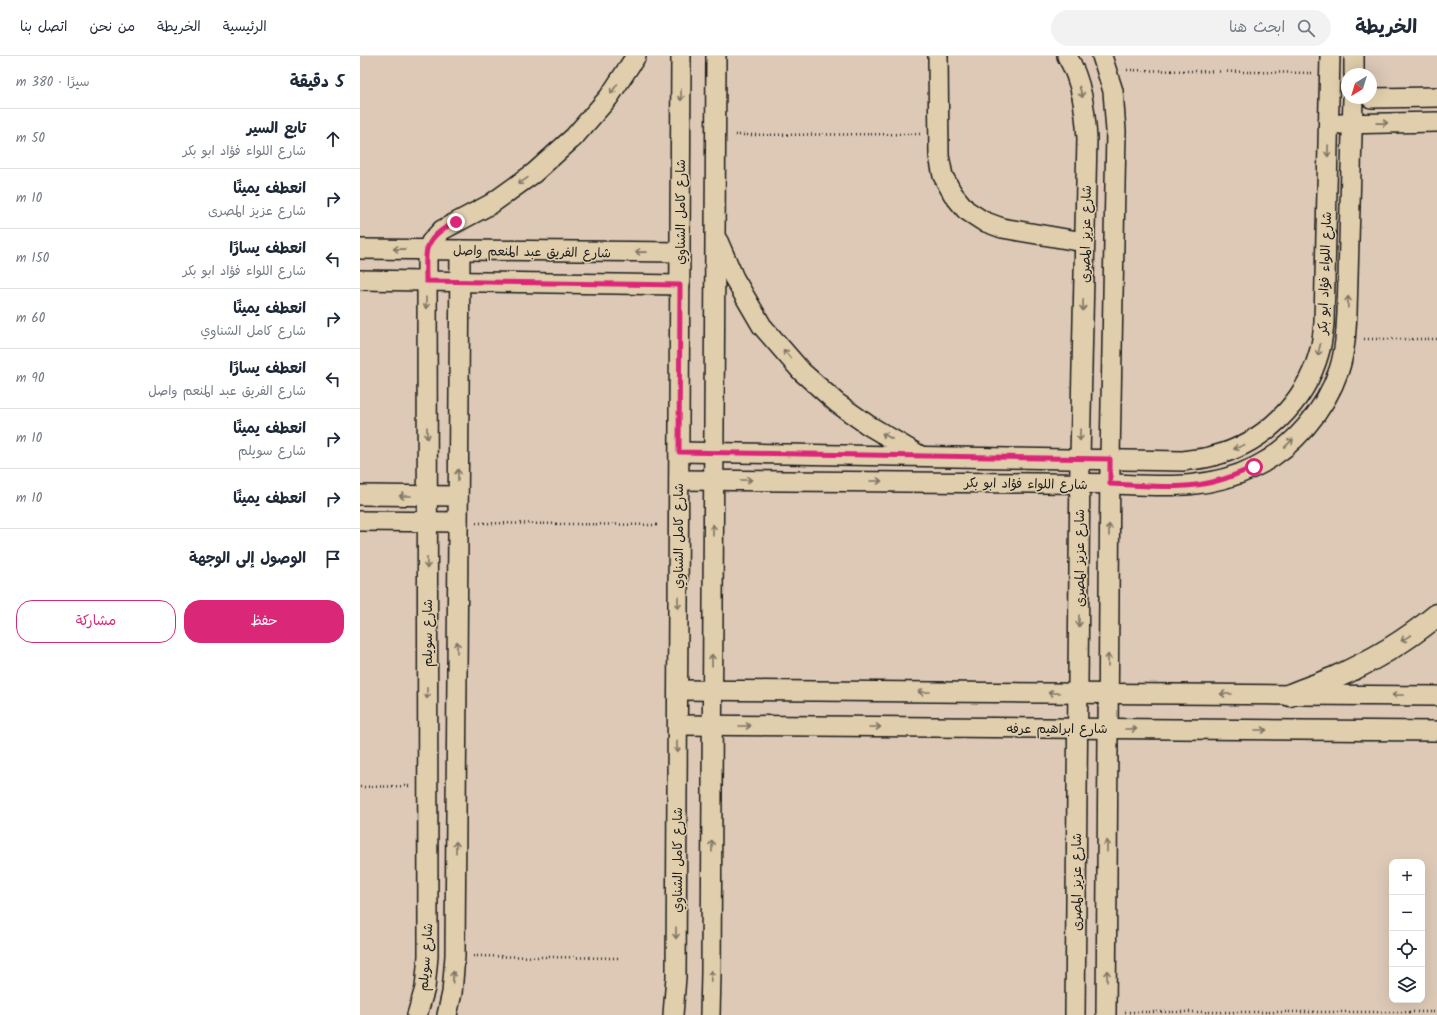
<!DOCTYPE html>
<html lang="ar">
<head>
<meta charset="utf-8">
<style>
	:root { --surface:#fff; --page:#f2f2f3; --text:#1f2937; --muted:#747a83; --line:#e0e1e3; --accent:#db2777 }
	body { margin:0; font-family:Kalam,"Playpen Sans Arabic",sans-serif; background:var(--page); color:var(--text); direction:rtl }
	.controls { position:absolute; right:12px; bottom:12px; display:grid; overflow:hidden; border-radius:8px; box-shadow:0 4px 16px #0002 }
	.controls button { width:36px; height:36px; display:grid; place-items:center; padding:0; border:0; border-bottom:1px solid var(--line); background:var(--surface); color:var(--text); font:20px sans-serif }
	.compass { position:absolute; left:981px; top:12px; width:36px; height:36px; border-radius:50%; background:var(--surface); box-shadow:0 4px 16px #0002; rotate:218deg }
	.stop { position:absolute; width:12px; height:12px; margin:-9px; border:3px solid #db2777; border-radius:50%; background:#fff }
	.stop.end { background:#db2777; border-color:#fff; box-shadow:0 1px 4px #0008 }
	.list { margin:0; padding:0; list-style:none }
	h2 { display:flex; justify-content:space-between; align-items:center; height:52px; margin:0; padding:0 16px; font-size:17px }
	h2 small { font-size:13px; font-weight:400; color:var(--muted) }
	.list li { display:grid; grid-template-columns:26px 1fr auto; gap:12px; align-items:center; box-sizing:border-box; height:60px; padding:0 16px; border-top:1px solid var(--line) }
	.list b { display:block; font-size:15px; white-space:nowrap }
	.list p { margin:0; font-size:13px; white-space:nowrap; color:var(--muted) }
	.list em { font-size:13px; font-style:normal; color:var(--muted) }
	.actions { display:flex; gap:8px; padding:12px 16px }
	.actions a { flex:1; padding:9px 0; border:1px solid var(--accent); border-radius:16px; text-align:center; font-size:14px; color:var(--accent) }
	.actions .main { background:var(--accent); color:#fff }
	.icon { flex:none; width:22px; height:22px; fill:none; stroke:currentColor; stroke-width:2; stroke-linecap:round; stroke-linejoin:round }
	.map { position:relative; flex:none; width:1077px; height:959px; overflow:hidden; direction:ltr }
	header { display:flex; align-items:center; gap:24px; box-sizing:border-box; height:56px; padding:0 20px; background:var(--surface); border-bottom:1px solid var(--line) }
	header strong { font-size:19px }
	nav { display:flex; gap:22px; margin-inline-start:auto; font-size:14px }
	.search { width:280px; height:36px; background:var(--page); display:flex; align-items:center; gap:10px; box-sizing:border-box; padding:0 14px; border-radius:22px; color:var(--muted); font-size:15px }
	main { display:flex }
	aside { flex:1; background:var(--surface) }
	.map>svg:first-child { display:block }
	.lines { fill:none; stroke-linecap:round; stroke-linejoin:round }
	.street-casing { stroke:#1c1c1c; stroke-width:22 }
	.secondary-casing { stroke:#1c1c1c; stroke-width:25 }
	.path { stroke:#1c1c1c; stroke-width:2.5; stroke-dasharray:1 3; stroke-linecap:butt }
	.street { stroke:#e0ceac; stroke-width:19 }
	.secondary { stroke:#e0ceac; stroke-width:22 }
	.oneway { stroke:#7e7564 }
	.route { stroke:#db2777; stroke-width:5 }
	.labels { text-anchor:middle; stroke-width:3; stroke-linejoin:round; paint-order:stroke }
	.street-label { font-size:13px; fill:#1c1c1c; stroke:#e0ceac }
</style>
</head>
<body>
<header>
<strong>الخريطة</strong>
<div class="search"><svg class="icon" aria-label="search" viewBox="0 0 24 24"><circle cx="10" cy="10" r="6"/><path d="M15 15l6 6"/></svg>ابحث هنا</div>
<nav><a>الرئيسية</a><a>الخريطة</a><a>من نحن</a><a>اتصل بنا</a></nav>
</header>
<main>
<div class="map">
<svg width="1077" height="959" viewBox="0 0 1077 959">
	<rect width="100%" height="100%" fill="#ddc9b6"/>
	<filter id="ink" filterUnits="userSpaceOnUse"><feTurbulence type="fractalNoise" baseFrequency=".025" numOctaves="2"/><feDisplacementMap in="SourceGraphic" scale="8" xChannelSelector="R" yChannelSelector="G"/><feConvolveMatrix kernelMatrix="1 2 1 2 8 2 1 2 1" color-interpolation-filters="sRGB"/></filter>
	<g filter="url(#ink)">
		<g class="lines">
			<g class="street-casing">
				<g id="street">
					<polyline points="578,0 579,100 583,120 593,138 606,154 623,165 642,172 724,186"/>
					<path d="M 707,0 C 722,25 725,54 727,82 L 720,403 L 715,959"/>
					<polyline points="742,0 753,35 756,75 750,403 746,959"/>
					<polyline points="994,18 994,0"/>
					<polyline points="1011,42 1077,41"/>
					<polyline points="980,68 1077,66"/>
					<polyline points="358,185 374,222 402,270 442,316 477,347 508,369 559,399"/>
					<polyline points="0,193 320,196"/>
					<polyline points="0,224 320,229"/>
					<path d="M 319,396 L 823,405 C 833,403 844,403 853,400 C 903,388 945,347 959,297 C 962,288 963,277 964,267 L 970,0"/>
					<path d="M 319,424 C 437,424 555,426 674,427 C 701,427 728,427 755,428 C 804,430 849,434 895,411 C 933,392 965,355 979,314 C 985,296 986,276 987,257 L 993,42"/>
					<polyline points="0,439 98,440"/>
					<polyline points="0,465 98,466"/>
					<polyline points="318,634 1077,640"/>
					<polyline points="318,669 1077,675"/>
					<polyline points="57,959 65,932 68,900 67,194 71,186 82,174 131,148 174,117 214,81 249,41 276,0"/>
					<polyline points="87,959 92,937 95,900 100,194"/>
					<polyline points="313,959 316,921 321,0"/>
					<polyline points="350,959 351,917 356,0"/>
				</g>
			</g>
			<g class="secondary-casing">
				<path id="secondary" d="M 930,639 C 945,633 960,628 974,622 C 1010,606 1047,584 1077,559"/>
			</g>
			<g class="path">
				<polyline points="767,14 952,17"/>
				<polyline points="375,79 560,78"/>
				<polyline points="1004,283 1077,283"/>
				<polyline points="116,467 299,469"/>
				<polyline points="0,731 49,730"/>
				<polyline points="113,900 258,902"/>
				<polyline points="765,956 1077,956"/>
			</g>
			<use href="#street" class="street"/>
			<use href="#secondary" class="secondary"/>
		</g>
		<defs><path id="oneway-shaft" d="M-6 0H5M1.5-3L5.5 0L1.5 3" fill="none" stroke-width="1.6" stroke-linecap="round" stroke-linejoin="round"/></defs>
		<g class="oneway">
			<use href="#oneway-shaft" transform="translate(254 33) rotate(123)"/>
			<use href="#oneway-shaft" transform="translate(721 36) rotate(73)"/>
			<use href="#oneway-shaft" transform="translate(321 39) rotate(90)"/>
			<use href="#oneway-shaft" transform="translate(1022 67) rotate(-1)"/>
			<use href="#oneway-shaft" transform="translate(968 95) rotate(91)"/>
			<use href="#oneway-shaft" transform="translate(163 125) rotate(145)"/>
			<use href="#oneway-shaft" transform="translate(39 193) rotate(-179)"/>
			<use href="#oneway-shaft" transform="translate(281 196) rotate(-179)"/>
			<use href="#oneway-shaft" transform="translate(988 246) rotate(-88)"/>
			<use href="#oneway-shaft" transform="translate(66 247) rotate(90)"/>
			<use href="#oneway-shaft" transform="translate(723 249) rotate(91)"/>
			<use href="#oneway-shaft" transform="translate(959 294) rotate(103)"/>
			<use href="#oneway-shaft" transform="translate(427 298) rotate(-131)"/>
			<use href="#oneway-shaft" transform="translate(67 377) rotate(90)"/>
			<use href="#oneway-shaft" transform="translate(720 379) rotate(91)"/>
			<use href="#oneway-shaft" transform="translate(527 380) rotate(-150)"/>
			<use href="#oneway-shaft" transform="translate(929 387) rotate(-44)"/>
			<use href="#oneway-shaft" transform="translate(879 391) rotate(157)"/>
			<use href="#oneway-shaft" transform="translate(98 419) rotate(-90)"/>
			<use href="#oneway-shaft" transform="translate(386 424)"/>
			<use href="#oneway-shaft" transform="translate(516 425)"/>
			<use href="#oneway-shaft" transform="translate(45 440) rotate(-180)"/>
			<use href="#oneway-shaft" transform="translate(353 474) rotate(-90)"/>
			<use href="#oneway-shaft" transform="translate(749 474) rotate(-90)"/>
			<use href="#oneway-shaft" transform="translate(67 507) rotate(90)"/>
			<use href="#oneway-shaft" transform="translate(318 547) rotate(90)"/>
			<use href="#oneway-shaft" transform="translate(719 565) rotate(90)"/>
			<use href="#oneway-shaft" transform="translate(1046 582) rotate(148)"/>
			<use href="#oneway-shaft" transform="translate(97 591) rotate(-90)"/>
			<use href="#oneway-shaft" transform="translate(352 604) rotate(-90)"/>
			<use href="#oneway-shaft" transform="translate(748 604) rotate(-90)"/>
			<use href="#oneway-shaft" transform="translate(564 636) rotate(-180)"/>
			<use href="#oneway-shaft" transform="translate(67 637) rotate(90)"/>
			<use href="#oneway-shaft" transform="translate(694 637) rotate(-180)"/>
			<use href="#oneway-shaft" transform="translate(866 638) rotate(-180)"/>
			<use href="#oneway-shaft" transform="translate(1038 639) rotate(-180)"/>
			<use href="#oneway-shaft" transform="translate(385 670)"/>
			<use href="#oneway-shaft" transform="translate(515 671)"/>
			<use href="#oneway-shaft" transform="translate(771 673)"/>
			<use href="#oneway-shaft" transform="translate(901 674)"/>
			<use href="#oneway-shaft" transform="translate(317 691) rotate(90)"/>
			<use href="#oneway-shaft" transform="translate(352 790) rotate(-90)"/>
			<use href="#oneway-shaft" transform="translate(747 790) rotate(-90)"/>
			<use href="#oneway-shaft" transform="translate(96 791) rotate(-90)"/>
			<use href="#oneway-shaft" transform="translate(316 877) rotate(90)"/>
			<use href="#oneway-shaft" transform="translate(351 920) rotate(-88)"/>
			<use href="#oneway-shaft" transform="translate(747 920) rotate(-90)"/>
			<use href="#oneway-shaft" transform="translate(93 921) rotate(-86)"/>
		</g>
	</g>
	<g class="lines" filter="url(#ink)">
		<path class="route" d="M 96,166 C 85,171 71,180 67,193 C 65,201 66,216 66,225 L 320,229 L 319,396 L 750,403 L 750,428 C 785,429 825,435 860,424 C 872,421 883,415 894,411"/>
	</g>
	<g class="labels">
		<g class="street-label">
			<text transform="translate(320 156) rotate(-90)" y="5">شارع كامل الشناوي</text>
			<text transform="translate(725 178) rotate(-89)" y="5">شارع عزيز المصرى</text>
			<text transform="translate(172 195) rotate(1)" y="5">شارع الفريق عبد المنعم واصل</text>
			<text transform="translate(964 217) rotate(-88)" y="5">شارع اللواء فؤاد ابو بكر</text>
			<text transform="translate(666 427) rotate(1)" y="5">شارع اللواء فؤاد ابو بكر</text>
			<text transform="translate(318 480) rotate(-90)" y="5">شارع كامل الشناوي</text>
			<text transform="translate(719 502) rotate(-90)" y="5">شارع عزيز المصرى</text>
			<text transform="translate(67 577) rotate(-90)" y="5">شارع سويلم</text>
			<text x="697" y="677">شارع ابراهيم عرفه</text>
			<text transform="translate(317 804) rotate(-90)" y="5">شارع كامل الشناوي</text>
			<text transform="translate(716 826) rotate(-90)" y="5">شارع عزيز المصرى</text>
			<text transform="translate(65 901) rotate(-86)" y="5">شارع سويلم</text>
		</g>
	</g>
</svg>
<div class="controls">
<button>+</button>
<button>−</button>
<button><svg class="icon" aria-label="locate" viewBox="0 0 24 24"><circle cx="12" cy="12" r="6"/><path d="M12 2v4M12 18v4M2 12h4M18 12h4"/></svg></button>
<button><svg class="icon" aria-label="layers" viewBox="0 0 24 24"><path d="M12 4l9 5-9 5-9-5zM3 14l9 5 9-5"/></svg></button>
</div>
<svg class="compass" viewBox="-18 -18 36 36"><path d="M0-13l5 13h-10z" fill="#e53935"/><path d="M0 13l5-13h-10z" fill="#747a83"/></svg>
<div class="stop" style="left:894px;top:411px"></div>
<div class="stop end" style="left:96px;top:166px"></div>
</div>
<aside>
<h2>5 دقيقة<small>سيرًا · 380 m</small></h2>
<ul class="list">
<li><svg class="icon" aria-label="ahead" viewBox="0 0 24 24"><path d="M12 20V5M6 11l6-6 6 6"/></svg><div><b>تابع السير</b><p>شارع اللواء فؤاد ابو بكر</p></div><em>50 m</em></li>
<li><svg class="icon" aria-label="right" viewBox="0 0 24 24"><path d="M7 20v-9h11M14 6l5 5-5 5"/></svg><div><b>انعطف يمينًا</b><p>شارع عزيز المصرى</p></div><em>10 m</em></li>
<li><svg class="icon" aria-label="left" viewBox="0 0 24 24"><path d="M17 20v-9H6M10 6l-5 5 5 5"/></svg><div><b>انعطف يسارًا</b><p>شارع اللواء فؤاد ابو بكر</p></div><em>150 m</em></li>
<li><svg class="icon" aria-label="right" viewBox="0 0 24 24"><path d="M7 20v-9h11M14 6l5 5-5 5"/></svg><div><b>انعطف يمينًا</b><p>شارع كامل الشناوي</p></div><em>60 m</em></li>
<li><svg class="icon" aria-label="left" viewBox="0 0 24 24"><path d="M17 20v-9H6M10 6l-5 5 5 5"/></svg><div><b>انعطف يسارًا</b><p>شارع الفريق عبد المنعم واصل</p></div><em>90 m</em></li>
<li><svg class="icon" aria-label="right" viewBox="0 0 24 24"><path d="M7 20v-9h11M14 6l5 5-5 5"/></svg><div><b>انعطف يمينًا</b><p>شارع سويلم</p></div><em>10 m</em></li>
<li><svg class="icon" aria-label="right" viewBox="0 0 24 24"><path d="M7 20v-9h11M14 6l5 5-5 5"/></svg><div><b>انعطف يمينًا</b></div><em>10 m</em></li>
<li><svg class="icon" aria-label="arrive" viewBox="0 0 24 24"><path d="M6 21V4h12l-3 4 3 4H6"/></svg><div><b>الوصول إلى الوجهة</b></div></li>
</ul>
<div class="actions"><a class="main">حفظ</a><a>مشاركة</a></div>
</aside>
</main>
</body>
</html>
